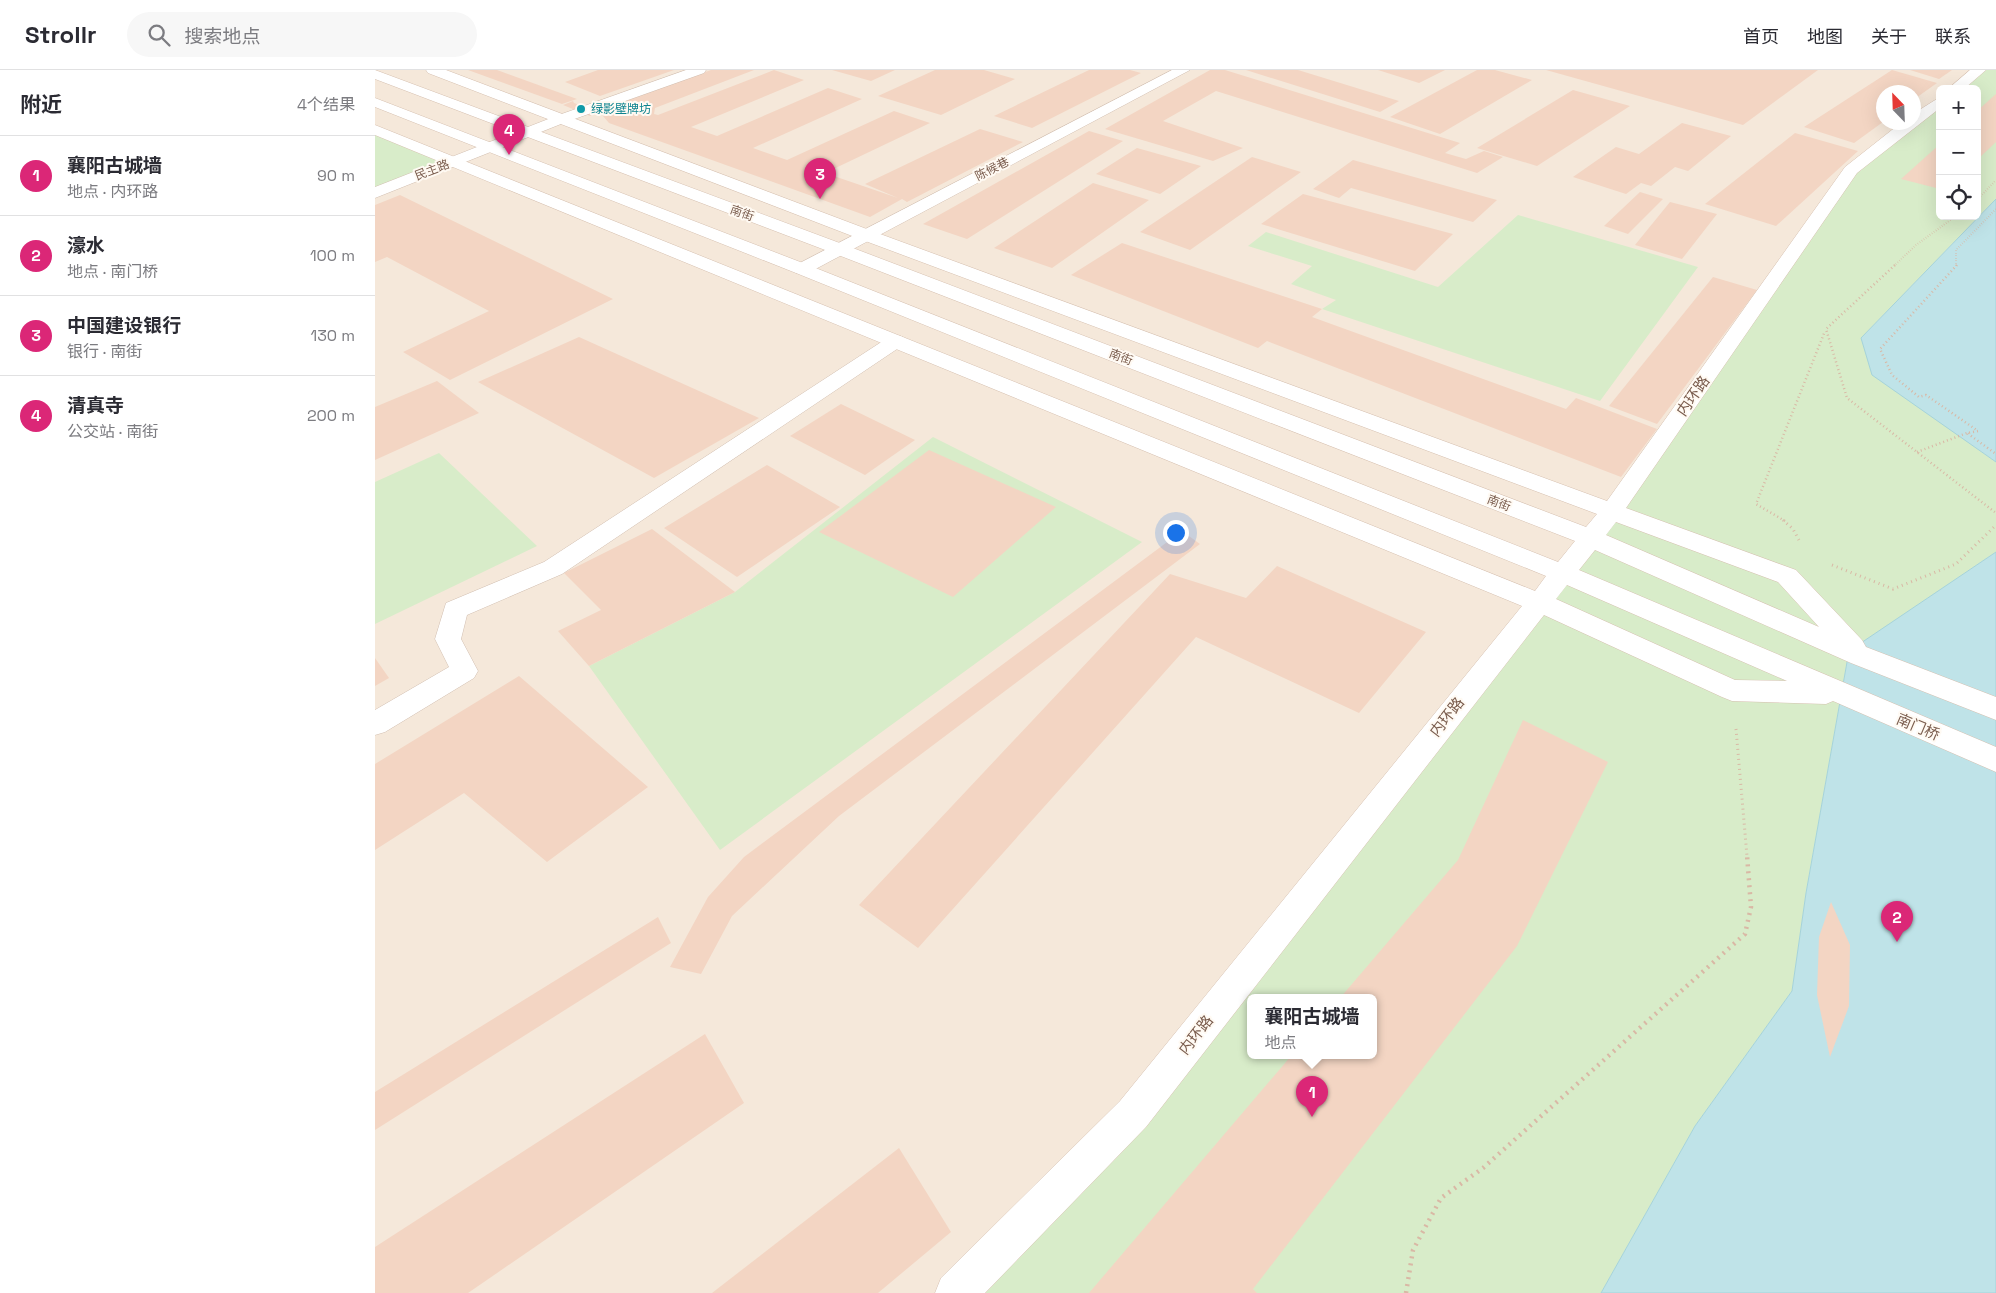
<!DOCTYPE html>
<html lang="zh">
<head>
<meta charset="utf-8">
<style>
	:root { --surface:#fff; --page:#f7f7f7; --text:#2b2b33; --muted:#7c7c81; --line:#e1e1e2; --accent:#db2777 }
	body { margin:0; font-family:"Space Grotesk","Noto Sans SC",sans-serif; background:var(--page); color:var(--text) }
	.controls { position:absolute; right:15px; top:15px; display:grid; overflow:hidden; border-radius:8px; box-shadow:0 5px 20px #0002 }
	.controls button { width:45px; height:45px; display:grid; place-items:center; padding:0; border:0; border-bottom:1px solid var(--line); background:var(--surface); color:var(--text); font:25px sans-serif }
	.compass { position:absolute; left:1501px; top:15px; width:45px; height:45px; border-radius:50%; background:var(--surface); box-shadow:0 5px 20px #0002; rotate:337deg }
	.you { position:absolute; left:800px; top:462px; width:18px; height:18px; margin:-12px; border:4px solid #fff; border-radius:50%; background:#1a73e8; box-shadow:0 0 0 8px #1a73e833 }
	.badge { display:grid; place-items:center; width:32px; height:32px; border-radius:50%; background:var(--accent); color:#fff; font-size:16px; font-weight:700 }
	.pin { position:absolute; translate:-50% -41px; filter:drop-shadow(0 1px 2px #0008) }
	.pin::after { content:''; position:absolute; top:26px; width:18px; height:15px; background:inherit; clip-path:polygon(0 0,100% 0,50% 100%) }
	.popup { position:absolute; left:872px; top:924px; width:130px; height:65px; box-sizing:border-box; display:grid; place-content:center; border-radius:8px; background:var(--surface); filter:drop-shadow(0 1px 4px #0005); font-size:16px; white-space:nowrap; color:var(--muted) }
	.popup b { font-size:19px; color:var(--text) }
	.popup::after { content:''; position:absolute; left:50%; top:100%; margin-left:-10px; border:10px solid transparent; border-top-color:var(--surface) }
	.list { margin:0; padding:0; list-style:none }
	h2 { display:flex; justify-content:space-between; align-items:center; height:65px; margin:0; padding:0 20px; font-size:21px }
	h2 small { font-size:16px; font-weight:400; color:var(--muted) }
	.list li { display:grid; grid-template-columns:32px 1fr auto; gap:15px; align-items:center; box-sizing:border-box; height:80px; padding:0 20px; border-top:1px solid var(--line) }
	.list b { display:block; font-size:19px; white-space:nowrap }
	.list p { margin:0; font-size:16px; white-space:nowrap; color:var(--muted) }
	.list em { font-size:16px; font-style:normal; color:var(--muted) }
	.icon { flex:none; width:28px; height:28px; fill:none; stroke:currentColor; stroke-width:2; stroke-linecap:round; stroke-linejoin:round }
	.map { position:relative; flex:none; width:1621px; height:1223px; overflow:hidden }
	header { display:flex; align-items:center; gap:30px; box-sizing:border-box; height:70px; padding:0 25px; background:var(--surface); border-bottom:1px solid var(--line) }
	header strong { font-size:24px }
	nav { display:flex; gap:28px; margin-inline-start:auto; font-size:18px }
	.search { width:350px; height:45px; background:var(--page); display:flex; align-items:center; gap:12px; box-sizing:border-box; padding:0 18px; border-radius:28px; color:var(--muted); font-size:19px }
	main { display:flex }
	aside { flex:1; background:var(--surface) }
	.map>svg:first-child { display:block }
	.residential { fill:#f5e8da }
	.green { fill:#d8ecc9; fill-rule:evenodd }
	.water { fill:#bfe3e8; stroke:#a5d3da }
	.building { fill:#f3d5c3 }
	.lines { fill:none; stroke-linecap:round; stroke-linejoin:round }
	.street-casing { stroke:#d1beb0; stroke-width:1 }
	.secondary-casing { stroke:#d6c0b0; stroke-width:1 }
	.path-far3 { stroke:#d9b8a5; stroke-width:2; stroke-dasharray:0.5 2; stroke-linecap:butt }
	.path-far2 { stroke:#d9b8a5; stroke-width:2.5; stroke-dasharray:1 3; stroke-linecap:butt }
	.path-far1 { stroke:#d9b8a5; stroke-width:3; stroke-dasharray:1 4; stroke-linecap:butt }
	.path { stroke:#d9b8a5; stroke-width:4.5; stroke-dasharray:2 5; stroke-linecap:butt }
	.street { fill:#fff; fill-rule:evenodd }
	.secondary { fill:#fff; fill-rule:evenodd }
	.culture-dot { fill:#0f9aa8; stroke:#fffaf3; stroke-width:2 }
	.labels { text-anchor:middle; stroke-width:4; stroke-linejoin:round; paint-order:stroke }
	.far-culture-label { font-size:12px; fill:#0d838f; stroke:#fffaf3; text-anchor:start }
	.far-street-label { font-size:12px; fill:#7a5c4d; stroke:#fffaf3 }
	.street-label { font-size:15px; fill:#7a5c4d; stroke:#fffaf3 }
</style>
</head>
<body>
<header>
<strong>Strollr</strong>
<div class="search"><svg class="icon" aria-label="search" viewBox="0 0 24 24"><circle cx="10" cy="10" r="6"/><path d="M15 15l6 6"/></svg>搜索地点</div>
<nav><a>首页</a><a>地图</a><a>关于</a><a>联系</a></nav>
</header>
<main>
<aside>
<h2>附近<small>4个结果</small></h2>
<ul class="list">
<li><span class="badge">1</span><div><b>襄阳古城墙</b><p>地点 · 内环路</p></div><em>90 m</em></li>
<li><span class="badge">2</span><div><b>濠水</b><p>地点 · 南门桥</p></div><em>100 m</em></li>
<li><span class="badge">3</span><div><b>中国建设银行</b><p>银行 · 南街</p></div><em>130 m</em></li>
<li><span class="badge">4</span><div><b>清真寺</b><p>公交站 · 南街</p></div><em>200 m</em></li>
</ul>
</aside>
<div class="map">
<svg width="1621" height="1223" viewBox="0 0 1621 1223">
	<rect width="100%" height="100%" fill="#fdf6ec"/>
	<polygon class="residential" points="0,0 1604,0 1580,19 1565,19 1565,31 1539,51 1538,22 1508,22 1508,52 1537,53 1237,441 758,1044 581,1223 0,1223"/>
	<g class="green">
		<path d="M 1604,0 L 1621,0 L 1621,129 L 1486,268 L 1600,377 L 1621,392 L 1621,482 L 1474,582 L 1431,823 L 1417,921 L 1320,1056 L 1226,1223 L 581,1223 L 758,1044 L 1150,549 L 1476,100 L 1565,31 L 1565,146 L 1602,146 L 1602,19 L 1580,19 ZM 876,928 L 998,928 L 998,986 L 876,986 Z"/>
		<polygon points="0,59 79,92 0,123"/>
		<polygon points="1143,145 1323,197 1225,331 947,239 961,230 916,214 937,196 873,176 891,162 1063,217"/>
		<polygon points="558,367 767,472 345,780 214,596 360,522"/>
		<polygon points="64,383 162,476 0,554 0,412"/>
	</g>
	<g class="water">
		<polygon points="1621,129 1621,392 1497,305 1486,268"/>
		<polygon points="1621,482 1621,1223 1226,1223 1320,1056 1417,921 1431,823 1474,581"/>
	</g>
	<g class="building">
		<polygon points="93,0 122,0 202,29 187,34"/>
		<polygon points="223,0 299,0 225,26 190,12"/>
		<polygon points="336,0 379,0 280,38 279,44 283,45 399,0 429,10 316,57 342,66 453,18 487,29 378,78 412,90 519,41 555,53 450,103 523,128 490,114 605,59 648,72 532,132 527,129 495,147 234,53 228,46 229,41 237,36"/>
		<polygon points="457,0 520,0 496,11"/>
		<polygon points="560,0 609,0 640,9 566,45 503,26"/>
		<polygon points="714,0 755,0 766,3 657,58 619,46"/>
		<polygon points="835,0 850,0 1085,73 1070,83 1091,89 1109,81 1128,87 1102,103 841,21 788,51 868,78 838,91 730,59"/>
		<polygon points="871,0 923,0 1024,31 1005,42"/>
		<polygon points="1003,0 1070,0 1044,13"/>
		<polygon points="1102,0 1120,0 1157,10 1065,64 1015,47"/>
		<polygon points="1171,0 1443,0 1368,55"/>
		<polygon points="1517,0 1562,13 1538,30 1538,22 1508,22 1508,52 1479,73 1429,57"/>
		<polygon points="1535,0 1577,0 1564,9"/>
		<polygon points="1198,20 1255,36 1162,96 1102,78"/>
		<polygon points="1621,24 1621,72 1602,90 1602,41"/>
		<polygon points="198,31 199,33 224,42 215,46 188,35"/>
		<polygon points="1307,53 1356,66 1313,101 1300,97 1276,116 1266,113 1251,124 1198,107 1241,77 1264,84"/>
		<polygon points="714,61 748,71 592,169 548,154"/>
		<polygon points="1420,63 1483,81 1401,156 1330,134"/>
		<polygon points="1565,74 1565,119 1526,109"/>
		<polygon points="762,78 826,96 785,124 721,104"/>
		<polygon points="877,87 926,102 815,180 765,162"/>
		<polygon points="978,90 1122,130 1098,152 976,118 964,128 938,119"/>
		<polygon points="718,113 774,130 677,198 619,178"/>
		<polygon points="1265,122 1288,129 1253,164 1229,156"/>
		<polygon points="928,124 1078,164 1040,201 886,154"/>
		<polygon points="25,125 238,229 75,310 28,282 114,241 12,187 0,192 0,135"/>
		<polygon points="1295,132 1342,144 1307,189 1260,175"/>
		<polygon points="747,173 947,239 937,247 1191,339 1201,328 1282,359 1246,407 892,271 883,278 696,205"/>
		<polygon points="1338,207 1382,220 1282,354 1234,336"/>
		<polygon points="204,267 384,348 279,408 103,312"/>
		<polygon points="62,311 104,343 0,390 0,337"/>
		<polygon points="466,334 540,370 490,405 415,366"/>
		<polygon points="554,380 681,437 578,527 444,462"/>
		<polygon points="392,395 465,437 362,507 289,458"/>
		<polygon points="277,459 360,522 214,596 183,561 226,540 189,503"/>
		<polygon points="807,461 825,474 464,746 357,846 326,904 295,897 333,827 369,787"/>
		<polygon points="902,496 1051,562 984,643 821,567 543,878 484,835 795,504 871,528"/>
		<polygon points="0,588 14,608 0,616"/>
		<polygon points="144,606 273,717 172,792 89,723 0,780 0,694"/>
		<polygon points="1148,650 1233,692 1142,876 878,1219 882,1223 714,1223 916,986 998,986 998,928 965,928 1083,790"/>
		<polygon points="1456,832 1475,875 1474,936 1455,987 1442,925 1444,867"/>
		<polygon points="283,847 296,873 0,1060 0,1022"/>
		<polygon points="330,964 369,1033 93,1223 0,1223 0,1177"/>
		<polygon points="524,1078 576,1162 503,1223 337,1223"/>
	</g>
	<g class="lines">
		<g class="street-casing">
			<g id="street">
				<polygon points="311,0 331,0 329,3 191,52 0,128 0,117 181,46"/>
				<polygon points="797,0 815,0 433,203 421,203 418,199 421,195"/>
				<polygon points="521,265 528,267 531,271 528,275 187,504 92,545 86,569 103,601 99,608 10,662 0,665 0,640 74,597 60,569 71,533 169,492 514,267"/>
			</g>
		</g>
		<g class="secondary-casing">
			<g id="secondary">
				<path d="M 0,0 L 470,175 L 1211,457 L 1222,444 L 485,169 L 53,3 L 51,0 L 71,0 L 497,161 L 1232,431 L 1470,97 L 1527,52 L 1538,52 L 1538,44 L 1565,27 L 1565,38 L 1482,103 L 1251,438 L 1421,500 L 1487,570 L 1491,577 L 1621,627 L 1621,650 L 1476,593 L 1220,480 L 1204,500 L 1621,677 L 1621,702 L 1458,631 L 1451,634 L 1357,631 L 1347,627 L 1169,545 L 771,1057 L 610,1223 L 560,1223 L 566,1208 L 745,1031 L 1147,536 L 0,65 L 0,55 L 1160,521 L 1171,506 L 421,203 L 0,37 L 0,28 L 433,195 L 1183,492 L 1200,471 L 458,183 L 0,9 ZM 1241,452 L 1403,512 L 1444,557 L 1231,465 ZM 1192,515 L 1412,611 L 1360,610 L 1181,529 Z"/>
				<polygon points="1595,0 1611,0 1589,19 1573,19"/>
			</g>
		</g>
		<g class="path-far3">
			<polyline points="1602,130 1621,110"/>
			<polyline points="1519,196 1541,175 1581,146"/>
			<polyline points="1581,196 1581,180 1621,139"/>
		</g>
		<g class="path-far2">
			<polyline points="1520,195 1451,259 1472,328 1621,443"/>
			<polyline points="1582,195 1505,279 1517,305 1544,327 1551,325 1603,361 1592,363 1621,384"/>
			<polyline points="1542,382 1592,363"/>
			<polyline points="1410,451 1381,434 1450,261"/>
		</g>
		<g class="path-far1">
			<polyline points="1408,450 1418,459 1425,472"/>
			<polyline points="1457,495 1518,519 1581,494 1621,455"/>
			<polyline points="1361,659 1372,786"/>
		</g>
		<polyline class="path" points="1031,1223 1038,1180 1066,1128 1108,1098 1370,864 1376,837 1372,785"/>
		<use href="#street" class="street"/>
		<use href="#secondary" class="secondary"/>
	</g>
	<circle class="culture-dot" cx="206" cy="39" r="5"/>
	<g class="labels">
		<g class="far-culture-label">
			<text x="216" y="43">绿影壁牌坊</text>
		</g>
		<g class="far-street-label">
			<text transform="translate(617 99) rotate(-27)" y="4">陈候巷</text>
			<text transform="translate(57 100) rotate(-21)" y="4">民主路</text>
			<text transform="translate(367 143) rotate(20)" y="4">南街</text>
			<text transform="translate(746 287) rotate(21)" y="4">南街</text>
			<text transform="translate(1124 433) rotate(21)" y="4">南街</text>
		</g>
		<g class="street-label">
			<text transform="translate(1318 326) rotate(-55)" y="5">内环路</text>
			<text transform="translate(1072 647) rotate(-52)" y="5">内环路</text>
			<text transform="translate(1543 657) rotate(23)" y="5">南门桥</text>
			<text transform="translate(821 965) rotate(-52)" y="5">内环路</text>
		</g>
	</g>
</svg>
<div class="controls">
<button>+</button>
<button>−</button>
<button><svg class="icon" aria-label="locate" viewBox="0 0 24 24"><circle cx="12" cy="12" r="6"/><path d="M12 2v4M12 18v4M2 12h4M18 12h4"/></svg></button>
</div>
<svg class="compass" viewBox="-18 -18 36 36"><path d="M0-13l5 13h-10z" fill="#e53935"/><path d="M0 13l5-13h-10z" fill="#7c7c81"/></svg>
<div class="you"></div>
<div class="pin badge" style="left:937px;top:1047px">1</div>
<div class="popup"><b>襄阳古城墙</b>地点</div>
<div class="pin badge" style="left:1522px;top:872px">2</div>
<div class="pin badge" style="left:445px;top:129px">3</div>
<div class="pin badge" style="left:134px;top:85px">4</div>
</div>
</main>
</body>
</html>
